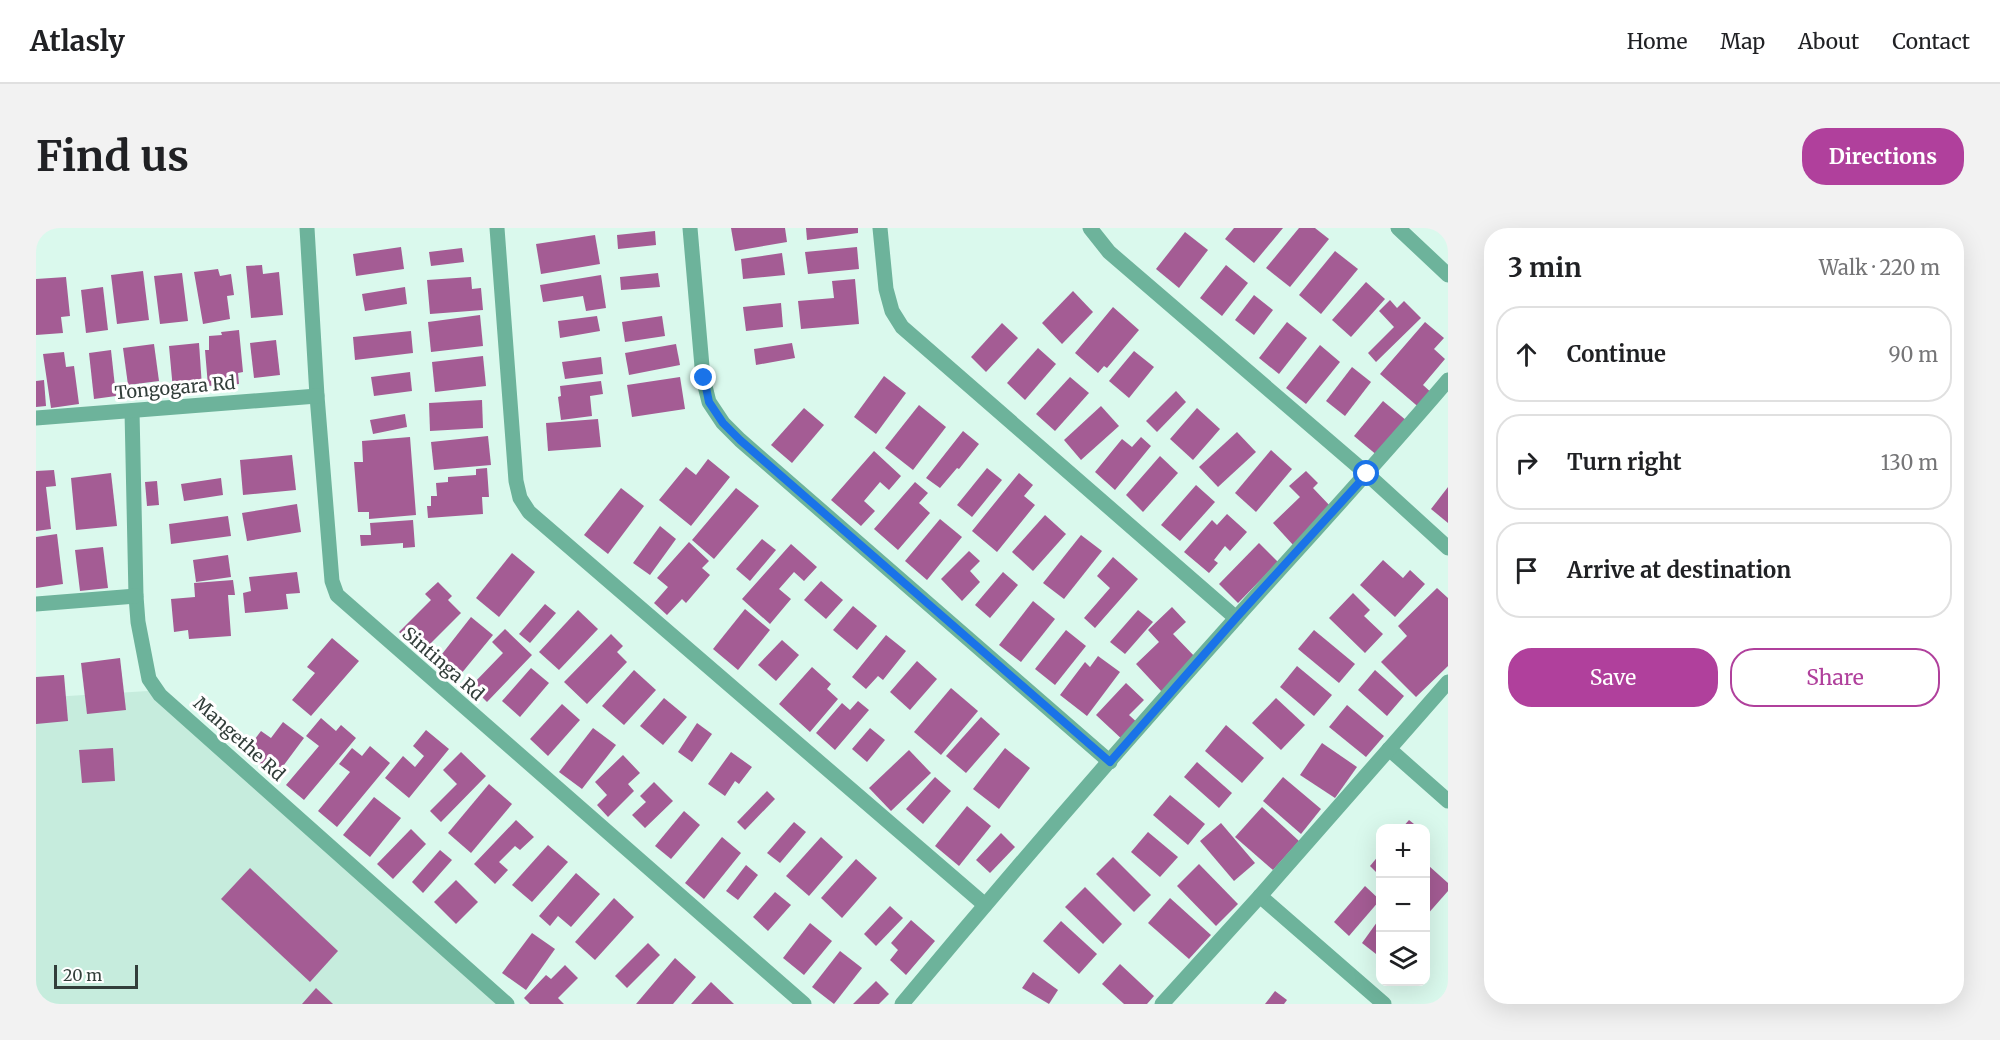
<!DOCTYPE html>
<html lang="en">
<head>
<meta charset="utf-8">
<style>
	:root { --surface:#fff; --page:#f2f2f2; --text:#202124; --muted:#757577; --line:#e0e0e0; --accent:#b0409c }
	body { margin:0; font-family:Merriweather,serif; background:var(--page); color:var(--text) }
	.controls { position:absolute; right:18px; bottom:18px; display:grid; overflow:hidden; border-radius:12px; box-shadow:0 6px 24px #0002 }
	.controls button { width:54px; height:54px; display:grid; place-items:center; padding:0; border:0; border-bottom:2px solid var(--line); background:var(--surface); color:var(--text); font:30px sans-serif }
	.scale { position:absolute; left:18px; bottom:15px; width:84px; box-sizing:border-box; padding-left:6px; border:3px solid #323e3a; border-top:0; font-size:16px; line-height:21px; white-space:nowrap; color:#323e3a; -webkit-text-stroke:4px #fff; paint-order:stroke }
	.stop { position:absolute; width:18px; height:18px; margin:-14px; border:4px solid #1a73e8; border-radius:50%; background:#fff }
	.stop.end { background:#1a73e8; border-color:#fff; box-shadow:0 2px 6px #0008 }
	.list { margin:0; padding:0; list-style:none }
	h2 { display:flex; justify-content:space-between; align-items:center; height:78px; margin:0; padding:0 24px; font-size:26px }
	h2 small { font-size:20px; font-weight:400; color:var(--muted) }
	.list li { display:grid; grid-template-columns:39px 1fr auto; gap:18px; align-items:center; box-sizing:border-box; height:96px; margin:0 12px 12px; padding:0 12px; border:2px solid var(--line); border-radius:24px }
	.list b { display:block; font-size:22px; white-space:nowrap }
	.list em { font-size:20px; font-style:normal; color:var(--muted) }
	.actions { display:flex; gap:12px; padding:18px 24px }
	.actions a { flex:1; padding:14px 0; border:2px solid var(--accent); border-radius:24px; text-align:center; font-size:21px; color:var(--accent) }
	.actions .main { background:var(--accent); color:#fff }
	.icon { flex:none; width:33px; height:33px; fill:none; stroke:currentColor; stroke-width:2; stroke-linecap:round; stroke-linejoin:round }
	.map { position:relative; flex:none; width:1412px; height:776px; overflow:hidden; border-radius:24px }
	header { display:flex; align-items:center; gap:36px; box-sizing:border-box; height:84px; padding:0 30px; background:var(--surface); border-bottom:2px solid var(--line) }
	header strong { font-size:28px }
	nav { display:flex; gap:33px; margin-inline-start:auto; font-size:21px }
	.intro { display:flex; align-items:center; justify-content:space-between; box-sizing:border-box; height:144px; padding:0 36px }
	h1 { margin:0; font-size:42px }
	.button { padding:15px 27px; border-radius:24px; background:var(--accent); color:#fff; font-size:21px; font-weight:700 }
	main { display:flex; gap:36px; padding:0 36px }
	aside { flex:1; background:var(--surface); border-radius:24px; box-shadow:0 6px 24px #0002 }
	.map>svg:first-child { display:block }
	.built { fill:#c6ecdd }
	.building { fill:#a45c94 }
	.lines { fill:none; stroke-linecap:round; stroke-linejoin:round }
	.minor { stroke:#6db39b; stroke-width:15 }
	.route { stroke:#1a73e8; stroke-width:8 }
	.labels { text-anchor:middle; stroke-width:6; stroke-linejoin:round; paint-order:stroke }
	.street-label { font-size:18px; fill:#323e3a; stroke:#fff }
</style>
</head>
<body>
<header>
<strong>Atlasly</strong>
<nav><a>Home</a><a>Map</a><a>About</a><a>Contact</a></nav>
</header>
<div class="intro"><h1>Find us</h1><a class="button">Directions</a></div>
<main>
<div class="map">
<svg width="1412" height="776" viewBox="0 0 1412 776">
	<rect width="100%" height="100%" fill="#daf9ed"/>
	<polygon class="built" points="112,463 460,776 0,776 0,470"/>
	<g class="building">
		<polygon points="695,0 749,0 751,14 699,23"/>
		<polygon points="770,0 822,0 822,5 771,12"/>
		<polygon points="1198,0 1247,0 1218,35 1189,11"/>
		<polygon points="1263,0 1279,0 1293,11 1254,59 1230,40"/>
		<polygon points="619,3 620,17 582,21 581,7"/>
		<polygon points="1149,4 1172,22 1143,60 1120,41"/>
		<polygon points="559,7 564,36 505,46 500,16"/>
		<polygon points="365,19 368,41 320,48 317,26"/>
		<polygon points="821,19 823,41 772,46 769,24"/>
		<polygon points="426,20 428,34 395,38 393,24"/>
		<polygon points="1299,23 1322,41 1285,86 1263,67"/>
		<polygon points="746,25 749,47 707,51 705,31"/>
		<polygon points="226,37 227,46 243,44 247,87 215,90 210,38"/>
		<polygon points="1190,37 1212,55 1186,88 1164,70"/>
		<polygon points="182,41 184,48 195,46 198,67 191,68 194,91 167,96 158,44"/>
		<polygon points="107,43 113,92 81,96 75,47"/>
		<polygon points="146,45 152,93 124,96 118,48"/>
		<polygon points="622,45 624,59 585,62 584,49"/>
		<polygon points="565,47 570,80 550,83 547,68 507,74 504,57"/>
		<polygon points="30,49 34,88 25,89 27,105 0,107 0,51"/>
		<polygon points="435,49 436,61 445,60 447,82 394,86 391,52"/>
		<polygon points="819,51 823,96 765,101 762,73 798,70 796,53"/>
		<polygon points="1330,54 1349,71 1315,109 1296,92"/>
		<polygon points="67,59 72,102 50,105 45,62"/>
		<polygon points="369,59 371,76 329,83 326,66"/>
		<polygon points="1037,63 1057,84 1026,116 1006,95"/>
		<polygon points="1218,67 1237,82 1218,107 1199,92"/>
		<polygon points="1354,72 1361,80 1368,73 1385,90 1340,134 1332,125 1358,99 1343,83"/>
		<polygon points="745,75 747,99 710,103 707,79"/>
		<polygon points="1077,79 1103,102 1071,140 1068,138 1062,145 1039,125"/>
		<polygon points="444,87 447,118 395,124 392,94"/>
		<polygon points="561,88 564,103 524,110 522,93"/>
		<polygon points="626,88 629,108 589,114 586,94"/>
		<polygon points="1251,94 1271,110 1243,146 1223,130"/>
		<polygon points="1389,94 1408,110 1398,121 1409,131 1387,157 1398,167 1386,182 1344,146"/>
		<polygon points="966,95 982,110 950,144 935,129"/>
		<polygon points="203,102 207,144 202,145 203,156 172,158 169,122 173,122 173,108 186,107 185,104"/>
		<polygon points="375,103 377,125 319,132 317,109"/>
		<polygon points="240,112 244,147 218,150 214,115"/>
		<polygon points="163,115 166,159 137,162 133,118"/>
		<polygon points="756,115 759,130 720,137 718,121"/>
		<polygon points="118,116 123,153 92,157 87,120"/>
		<polygon points="640,116 644,137 593,147 589,125"/>
		<polygon points="1284,117 1304,134 1270,176 1250,160"/>
		<polygon points="1002,120 1020,136 989,172 971,155"/>
		<polygon points="75,122 80,168 58,171 53,125"/>
		<polygon points="1098,123 1118,139 1093,170 1073,153"/>
		<polygon points="28,124 30,139 38,138 43,176 15,180 7,126"/>
		<polygon points="447,128 450,158 399,164 396,134"/>
		<polygon points="565,129 567,146 529,151 526,134"/>
		<polygon points="1316,139 1335,154 1309,188 1290,173"/>
		<polygon points="374,144 376,163 338,168 335,149"/>
		<polygon points="848,148 870,165 840,206 818,189"/>
		<polygon points="644,149 649,181 596,189 591,157"/>
		<polygon points="1034,149 1053,165 1019,203 1000,186"/>
		<polygon points="8,152 10,178 0,179 0,153"/>
		<polygon points="565,153 567,166 554,168 556,188 525,192 522,169 525,168 524,158"/>
		<polygon points="1140,163 1150,174 1121,204 1110,193"/>
		<polygon points="446,172 447,200 394,203 393,175"/>
		<polygon points="1347,173 1371,193 1342,228 1318,208"/>
		<polygon points="883,177 910,199 877,242 849,220"/>
		<polygon points="1065,178 1083,198 1045,232 1028,212"/>
		<polygon points="768,180 788,197 756,235 735,217"/>
		<polygon points="1161,180 1184,201 1157,232 1134,211"/>
		<polygon points="369,186 371,199 337,206 334,192"/>
		<polygon points="562,191 565,219 512,223 510,195"/>
		<polygon points="927,203 943,216 923,241 921,240 904,260 890,250"/>
		<polygon points="1201,204 1220,224 1182,259 1163,239"/>
		<polygon points="452,208 455,237 398,242 395,214"/>
		<polygon points="374,209 380,287 333,291 333,284 322,284 318,234 327,234 326,213"/>
		<polygon points="1105,209 1115,218 1079,262 1059,244 1086,211 1096,219"/>
		<polygon points="1235,222 1256,241 1220,284 1199,265"/>
		<polygon points="838,223 865,248 853,262 844,254 828,273 839,283 825,298 795,272"/>
		<polygon points="256,227 260,262 207,267 204,232"/>
		<polygon points="1124,228 1142,245 1107,284 1090,267"/>
		<polygon points="672,231 694,249 655,298 623,272 650,239 660,247"/>
		<polygon points="451,240 453,269 446,269 447,286 392,290 391,278 395,278 395,268 401,268 400,255 412,254 412,249 440,247 440,241"/>
		<polygon points="951,240 966,252 936,289 921,277"/>
		<polygon points="18,242 20,258 10,259 15,301 0,303 0,243"/>
		<polygon points="1270,243 1282,255 1277,260 1296,280 1258,318 1237,295 1264,269 1253,258"/>
		<polygon points="75,245 81,298 40,302 35,250"/>
		<polygon points="983,245 997,257 988,268 999,277 961,324 936,303"/>
		<polygon points="185,250 187,267 148,273 145,256"/>
		<polygon points="121,253 123,277 111,278 109,254"/>
		<polygon points="879,254 892,265 883,275 894,285 862,322 838,301"/>
		<polygon points="1160,257 1179,274 1144,313 1125,297"/>
		<polygon points="1412,259 1412,295 1395,281"/>
		<polygon points="585,260 608,278 572,326 548,307"/>
		<polygon points="700,260 723,278 678,331 656,312"/>
		<polygon points="261,276 265,304 211,313 206,285"/>
		<polygon points="1191,286 1211,304 1194,323 1189,318 1178,332 1182,335 1173,345 1148,324 1176,292 1181,297"/>
		<polygon points="1009,287 1030,306 997,343 976,324"/>
		<polygon points="192,288 195,308 135,316 133,296"/>
		<polygon points="904,291 926,309 891,352 869,333"/>
		<polygon points="377,292 379,319 367,320 367,315 325,318 324,307 335,307 334,295"/>
		<polygon points="624,298 640,311 614,347 597,335"/>
		<polygon points="21,306 27,356 0,360 0,309"/>
		<polygon points="1045,307 1066,323 1028,371 1007,355"/>
		<polygon points="726,311 740,322 714,353 700,341"/>
		<polygon points="653,314 673,333 666,340 674,347 650,375 646,371 631,387 618,375 632,359 621,350"/>
		<polygon points="1223,315 1242,334 1202,375 1183,356"/>
		<polygon points="755,316 781,339 768,353 758,344 743,361 755,371 734,396 706,371"/>
		<polygon points="67,319 72,360 44,363 39,322"/>
		<polygon points="933,323 944,333 934,343 944,354 926,373 905,351"/>
		<polygon points="476,325 499,344 463,389 440,370"/>
		<polygon points="192,327 195,349 160,354 157,332"/>
		<polygon points="1077,329 1102,351 1059,400 1048,390 1074,360 1061,348"/>
		<polygon points="1347,332 1367,350 1374,342 1389,356 1359,389 1324,357"/>
		<polygon points="261,344 264,365 250,366 252,381 209,385 207,365 215,363 213,349"/>
		<polygon points="967,344 982,357 954,390 939,377"/>
		<polygon points="197,352 199,367 192,367 195,408 153,411 152,402 138,404 135,371 159,369 158,355"/>
		<polygon points="785,353 807,372 790,391 768,372"/>
		<polygon points="402,354 416,368 412,372 425,385 385,425 363,404 395,372 389,366"/>
		<polygon points="1401,360 1412,370 1412,438 1380,469 1345,434 1371,408 1362,398"/>
		<polygon points="1317,365 1334,382 1328,388 1347,406 1329,425 1293,390"/>
		<polygon points="997,373 1019,391 985,434 963,417"/>
		<polygon points="509,376 520,385 494,415 483,406"/>
		<polygon points="817,378 841,398 821,422 797,402"/>
		<polygon points="1136,379 1150,394 1137,406 1161,431 1126,464 1100,436 1123,414 1112,402"/>
		<polygon points="709,381 734,402 702,442 677,421"/>
		<polygon points="542,382 562,401 523,442 503,424"/>
		<polygon points="1102,382 1117,394 1089,426 1074,414"/>
		<polygon points="435,389 457,407 420,452 399,435"/>
		<polygon points="469,401 496,427 451,474 435,458 467,425 456,414"/>
		<polygon points="1030,402 1050,418 1019,457 999,441"/>
		<polygon points="1278,402 1319,436 1303,455 1262,421"/>
		<polygon points="575,406 587,418 581,424 591,434 551,476 528,454"/>
		<polygon points="850,407 870,423 847,452 842,448 830,461 816,449"/>
		<polygon points="296,410 323,433 275,488 256,472 279,445 271,439"/>
		<polygon points="746,412 763,427 740,453 722,437"/>
		<polygon points="1062,428 1084,444 1051,488 1024,467 1049,434 1054,439"/>
		<polygon points="84,430 90,482 51,486 45,435"/>
		<polygon points="881,433 901,451 874,482 854,464"/>
		<polygon points="1261,438 1296,467 1278,488 1244,459"/>
		<polygon points="776,439 795,456 791,461 802,471 774,504 743,476"/>
		<polygon points="495,440 513,455 484,489 466,473"/>
		<polygon points="598,442 620,462 588,497 566,478"/>
		<polygon points="1339,442 1368,468 1351,488 1322,462"/>
		<polygon points="28,447 32,493 0,496 0,449"/>
		<polygon points="1090,455 1108,472 1093,487 1105,498 1089,514 1060,487"/>
		<polygon points="915,460 942,483 905,527 878,504"/>
		<polygon points="628,470 651,489 627,517 604,498"/>
		<polygon points="1240,470 1269,497 1245,522 1216,495"/>
		<polygon points="822,473 833,482 799,522 780,505 806,475 814,482"/>
		<polygon points="526,476 544,492 512,528 494,511"/>
		<polygon points="1311,477 1348,508 1330,529 1293,499"/>
		<polygon points="945,489 964,506 930,545 910,528"/>
		<polygon points="285,490 300,503 305,497 320,510 268,572 250,557 283,518 270,508"/>
		<polygon points="247,494 268,510 239,549 217,532 221,526 212,520 225,503 235,510"/>
		<polygon points="661,495 676,506 656,534 642,524"/>
		<polygon points="1190,497 1228,530 1206,555 1169,523"/>
		<polygon points="557,500 580,517 546,561 523,544"/>
		<polygon points="834,500 849,512 831,534 816,521"/>
		<polygon points="390,502 413,521 373,570 349,550 367,528 379,539 388,528 377,518"/>
		<polygon points="1286,515 1321,539 1299,570 1264,547"/>
		<polygon points="334,518 354,535 301,599 282,583 314,544 303,536 316,520 326,528"/>
		<polygon points="77,520 79,553 46,555 43,522"/>
		<polygon points="969,520 994,540 963,581 937,561"/>
		<polygon points="873,522 895,545 855,583 833,560"/>
		<polygon points="425,524 450,548 405,594 394,583 421,556 407,542"/>
		<polygon points="695,524 716,539 703,556 699,553 689,568 672,556"/>
		<polygon points="587,527 604,545 592,556 598,563 572,589 561,577 571,567 559,554"/>
		<polygon points="1161,534 1196,565 1183,580 1148,549"/>
		<polygon points="899,549 915,563 887,596 870,581"/>
		<polygon points="1247,549 1285,581 1265,606 1227,573"/>
		<polygon points="618,554 637,573 609,600 596,587 610,574 604,568"/>
		<polygon points="453,556 476,576 435,625 412,605"/>
		<polygon points="731,563 739,571 709,602 701,594"/>
		<polygon points="1134,567 1169,596 1152,617 1117,587"/>
		<polygon points="338,569 365,590 334,629 307,607"/>
		<polygon points="931,578 955,598 923,638 899,618"/>
		<polygon points="1226,579 1263,613 1237,642 1199,609"/>
		<polygon points="648,583 664,597 635,631 619,618"/>
		<polygon points="480,592 498,609 484,622 479,618 463,634 472,642 459,656 438,636"/>
		<polygon points="1373,592 1383,600 1366,600"/>
		<polygon points="758,594 770,604 744,635 731,625"/>
		<polygon points="1185,595 1219,635 1198,653 1164,613"/>
		<polygon points="375,601 390,616 357,651 341,636"/>
		<polygon points="1112,604 1142,629 1124,649 1095,624"/>
		<polygon points="965,605 979,619 954,645 940,632"/>
		<polygon points="686,609 705,625 668,671 649,655"/>
		<polygon points="785,609 807,629 773,668 750,648"/>
		<polygon points="512,617 532,634 496,674 476,657"/>
		<polygon points="404,622 416,632 387,665 376,654"/>
		<polygon points="1344,626 1344,648 1334,638"/>
		<polygon points="1077,629 1115,667 1098,684 1060,646"/>
		<polygon points="820,631 841,650 806,690 785,670"/>
		<polygon points="1163,636 1202,676 1180,698 1141,658"/>
		<polygon points="710,637 722,647 702,672 690,663"/>
		<polygon points="1393,638 1412,655 1412,663 1390,688 1390,642"/>
		<polygon points="214,640 302,723 274,754 185,671"/>
		<polygon points="540,645 564,666 535,699 522,688 514,698 503,688"/>
		<polygon points="420,652 442,674 420,696 398,674"/>
		<polygon points="1329,658 1344,672 1313,708 1298,694"/>
		<polygon points="1049,659 1086,696 1067,716 1029,679"/>
		<polygon points="739,664 755,677 732,703 717,689"/>
		<polygon points="578,670 598,689 559,732 539,714"/>
		<polygon points="1134,670 1175,707 1153,731 1112,695"/>
		<polygon points="854,678 867,690 840,718 828,706"/>
		<polygon points="1344,690 1344,720 1340,726 1326,715"/>
		<polygon points="875,692 899,713 870,747 854,732 862,722 855,715"/>
		<polygon points="1025,693 1061,726 1043,746 1007,713"/>
		<polygon points="774,695 796,713 768,747 747,730"/>
		<polygon points="496,705 519,721 490,762 466,745"/>
		<polygon points="612,715 624,727 591,760 579,748"/>
		<polygon points="804,723 826,740 798,776 776,759"/>
		<polygon points="639,730 660,749 637,776 600,776"/>
		<polygon points="1084,736 1118,768 1111,776 1088,776 1066,756"/>
		<polygon points="529,737 542,750 522,770 528,776 494,776 488,770 510,747 515,751"/>
		<polygon points="997,744 1022,762 1013,776 986,760"/>
		<polygon points="840,753 853,766 843,776 817,776"/>
		<polygon points="675,754 698,776 655,776"/>
		<polygon points="280,760 297,776 266,776"/>
		<polygon points="1239,763 1251,772 1248,776 1229,776"/>
	</g>
	<g class="lines">
		<g class="minor">
			<polyline points="271,0 281,168 296,353 301,367 768,776"/>
			<polyline points="461,0 480,253 484,270 493,284 949,677"/>
			<polyline points="654,0 667,150 673,174 687,195 704,212 1074,534"/>
			<polyline points="844,0 850,61 856,83 866,99 1200,390"/>
			<polyline points="1054,0 1073,24 1331,246 1412,320"/>
			<polyline points="1362,0 1412,47"/>
			<polyline points="96,183 100,368 102,394 113,451 124,467 471,776"/>
			<polyline points="0,190 281,168"/>
			<polyline points="0,376 100,368"/>
			<polyline points="1353,521 1412,573"/>
			<polyline points="1224,668 1348,776"/>
			<path d="M 866,776 C 975,645 1087,516 1201,389 C 1272,310 1343,233 1412,152"/>
			<polyline points="1126,776 1224,668 1412,454"/>
		</g>
	</g>
	<g class="lines">
		<polyline class="route" points="668,150 673,174 687,195 704,212 1074,534 1200,390 1331,246"/>
	</g>
	<g class="labels">
		<g class="street-label">
			<text transform="translate(139 160) rotate(-5)" y="6">Tongogara Rd</text>
			<text transform="translate(407 436) rotate(41)" y="6">Sintinga Rd</text>
			<text transform="translate(203 511) rotate(42)" y="6">Mangethe Rd</text>
		</g>
	</g>
</svg>
<div class="controls">
<button>+</button>
<button>−</button>
<button><svg class="icon" aria-label="layers" viewBox="0 0 24 24"><path d="M12 4l9 5-9 5-9-5zM3 14l9 5 9-5"/></svg></button>
</div>
<div class="scale">20 m</div>
<div class="stop" style="left:1331px;top:246px"></div>
<div class="stop end" style="left:668px;top:150px"></div>
</div>
<aside>
<h2>3 min<small>Walk · 220 m</small></h2>
<ul class="list">
<li><svg class="icon" aria-label="ahead" viewBox="0 0 24 24"><path d="M12 20V5M6 11l6-6 6 6"/></svg><div><b>Continue</b></div><em>90 m</em></li>
<li><svg class="icon" aria-label="right" viewBox="0 0 24 24"><path d="M7 20v-9h11M14 6l5 5-5 5"/></svg><div><b>Turn right</b></div><em>130 m</em></li>
<li><svg class="icon" aria-label="arrive" viewBox="0 0 24 24"><path d="M6 21V4h12l-3 4 3 4H6"/></svg><div><b>Arrive at destination</b></div></li>
</ul>
<div class="actions"><a class="main">Save</a><a>Share</a></div>
</aside>
</main>
</body>
</html>
